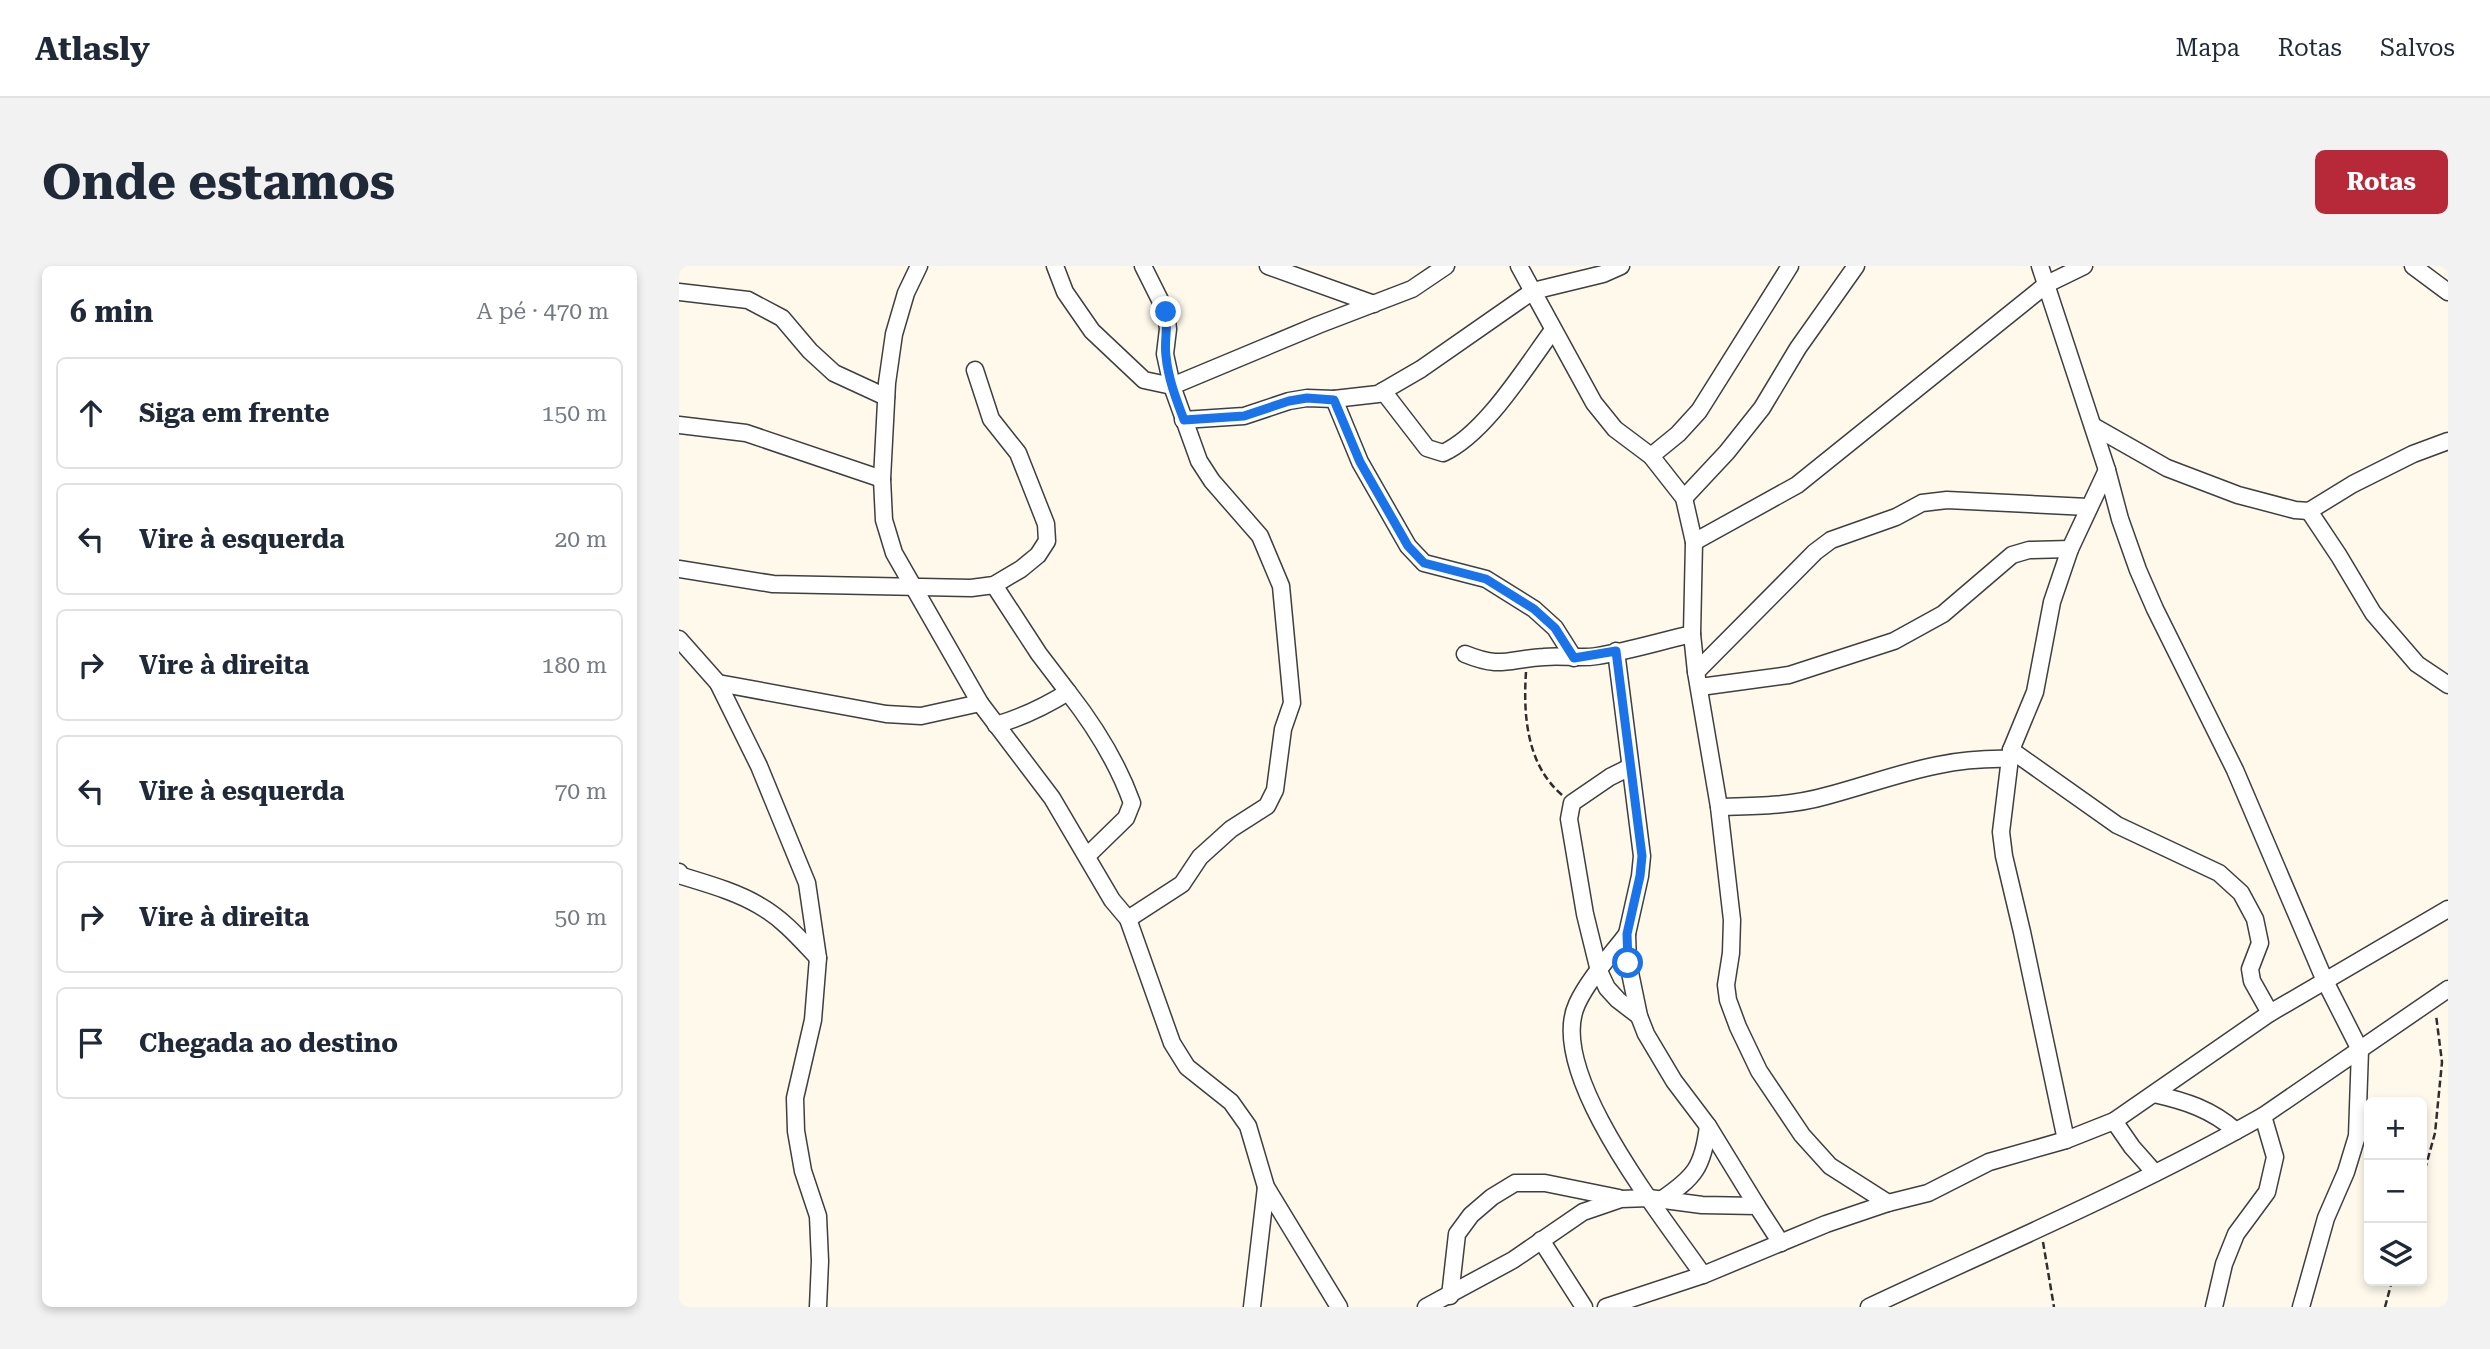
<!DOCTYPE html>
<html lang="pt">
<head>
<meta charset="utf-8">
<style>
	:root { --surface:#fff; --page:#f2f2f3; --text:#1f2937; --muted:#747a83; --line:#e0e1e3; --accent:#b72938 }
	body { margin:0; font-family:"Roboto Serif",serif; background:var(--page); color:var(--text) }
	.controls { position:absolute; right:21px; bottom:21px; display:grid; overflow:hidden; border-radius:10px; box-shadow:0 4px 10px #0003 }
	.controls button { width:63px; height:63px; display:grid; place-items:center; padding:0; border:0; border-bottom:2px solid var(--line); background:var(--surface); color:var(--text); font:35px sans-serif }
	.stop { position:absolute; width:21px; height:21px; margin:-16px; border:5px solid #1a73e8; border-radius:50%; background:#fff }
	.stop.end { background:#1a73e8; border-color:#fff; box-shadow:0 2px 7px #0008 }
	.list { margin:0; padding:0; list-style:none }
	h2 { display:flex; justify-content:space-between; align-items:center; height:91px; margin:0; padding:0 28px; font-size:30px }
	h2 small { font-size:23px; font-weight:400; color:var(--muted) }
	.list li { display:grid; grid-template-columns:46px 1fr auto; gap:21px; align-items:center; box-sizing:border-box; height:112px; margin:0 14px 14px; padding:0 14px; border:2px solid var(--line); border-radius:10px }
	.list b { display:block; font-size:26px; white-space:nowrap }
	.list em { font-size:23px; font-style:normal; color:var(--muted) }
	.icon { flex:none; width:38px; height:38px; fill:none; stroke:currentColor; stroke-width:2; stroke-linecap:round; stroke-linejoin:round }
	.map { position:relative; flex:none; width:1769px; height:1041px; overflow:hidden; border-radius:10px }
	header { display:flex; align-items:center; gap:42px; box-sizing:border-box; height:98px; padding:0 35px; background:var(--surface); border-bottom:2px solid var(--line) }
	header strong { font-size:33px }
	nav { display:flex; gap:38px; margin-inline-start:auto; font-size:24px }
	.intro { display:flex; align-items:center; justify-content:space-between; box-sizing:border-box; height:168px; padding:0 42px }
	h1 { margin:0; font-size:49px }
	.button { padding:18px 32px; border-radius:10px; background:var(--accent); color:#fff; font-size:24px; font-weight:700 }
	main { display:flex; gap:42px; padding:0 42px }
	aside { flex:1; background:var(--surface); border-radius:10px; box-shadow:0 4px 10px #0003 }
	.map>svg:first-child { display:block }
	.lines { fill:none; stroke-linecap:round; stroke-linejoin:round }
	.minor-casing { stroke:#3f3f3f; stroke-width:19 }
	.path { stroke:#2e2e2e; stroke-width:2.5; stroke-dasharray:7 3.5; stroke-linecap:butt }
	.minor { stroke:#fff; stroke-width:16 }
	.route { stroke:#1a73e8; stroke-width:9 }
</style>
</head>
<body>
<header>
<strong>Atlasly</strong>
<nav><a>Mapa</a><a>Rotas</a><a>Salvos</a></nav>
</header>
<div class="intro"><h1>Onde estamos</h1><a class="button">Rotas</a></div>
<main>
<aside>
<h2>6 min<small>A pé · 470 m</small></h2>
<ul class="list">
<li><svg class="icon" aria-label="ahead" viewBox="0 0 24 24"><path d="M12 20V5M6 11l6-6 6 6"/></svg><div><b>Siga em frente</b></div><em>150 m</em></li>
<li><svg class="icon" aria-label="left" viewBox="0 0 24 24"><path d="M17 20v-9H6M10 6l-5 5 5 5"/></svg><div><b>Vire à esquerda</b></div><em>20 m</em></li>
<li><svg class="icon" aria-label="right" viewBox="0 0 24 24"><path d="M7 20v-9h11M14 6l5 5-5 5"/></svg><div><b>Vire à direita</b></div><em>180 m</em></li>
<li><svg class="icon" aria-label="left" viewBox="0 0 24 24"><path d="M17 20v-9H6M10 6l-5 5 5 5"/></svg><div><b>Vire à esquerda</b></div><em>70 m</em></li>
<li><svg class="icon" aria-label="right" viewBox="0 0 24 24"><path d="M7 20v-9h11M14 6l5 5-5 5"/></svg><div><b>Vire à direita</b></div><em>50 m</em></li>
<li><svg class="icon" aria-label="arrive" viewBox="0 0 24 24"><path d="M6 21V4h12l-3 4 3 4H6"/></svg><div><b>Chegada ao destino</b></div></li>
</ul>
</aside>
<div class="map">
<svg width="1769" height="1041" viewBox="0 0 1769 1041">
	<rect width="100%" height="100%" fill="#fef9eb"/>
	<g class="lines">
		<g class="minor-casing">
			<g id="minor">
				<polyline points="240,0 227,27 215,68 208,117 203,213 205,254 215,287 301,437 373,532 433,634 449,653 493,777 508,801 552,836 569,860 587,921 660,1041"/>
				<polyline points="376,0 386,26 413,65 465,114 493,120 639,59 733,23 767,0"/>
				<polyline points="589,0 695,38"/>
				<polyline points="840,0 915,137 936,163 972,190 1005,232 1015,276 1013,368 1017,406 1040,541 1053,654 1052,687 1047,719 1049,734 1059,761 1080,805 1123,869 1151,900 1209,937"/>
				<polyline points="1361,0 1428,204 1441,253 1459,304 1476,343 1556,504 1646,715 1681,784 1678,870 1667,906 1647,952 1622,1041"/>
				<polyline points="1734,0 1769,26"/>
				<polyline points="0,26 69,34 103,52 131,85 155,107 207,131"/>
				<path d="M 704,125 L 748,182 L 764,187 C 806,168 846,102 874,64"/>
				<polyline points="655,133 681,196 729,280 745,297 807,313 855,343 876,362 895,392"/>
				<polyline points="504,154 565,150 610,135 628,132 655,133 699,128 742,103 854,25 924,8 942,0"/>
				<polyline points="0,159 67,167 203,213"/>
				<polyline points="1414,160 1488,202 1559,229 1616,244 1630,245 1674,218 1734,188 1769,175"/>
				<polyline points="972,190 999,168 1020,145 1111,0"/>
				<polyline points="1005,232 1048,186 1083,142 1119,82 1177,0"/>
				<polyline points="1630,245 1660,290 1694,347 1738,398 1769,419"/>
				<polyline points="1015,276 1118,219 1368,18 1405,0"/>
				<polyline points="0,303 94,318 292,322 315,319 342,303 359,289 368,275 367,258 339,187 312,153 296,104"/>
				<path d="M 315,319 L 360,388 L 389,426 C 365,441 344,451 317,459"/>
				<polyline points="0,373 39,417 80,500 128,617 139,692 134,754 116,832 117,865 124,905 139,950 141,995 139,1041"/>
				<polyline points="937,385 963,590 961,610 948,668 949,697 960,750 967,768 995,815 1029,860 1078,940"/>
				<path d="M 786,388 C 823,403 828,393 865,391 C 883,389 900,393 918,390 C 950,385 982,375 1013,368"/>
				<polyline points="1017,406 1136,286 1152,274 1217,251 1243,237 1268,234 1409,241"/>
				<polyline points="39,417 207,448 242,450 301,437"/>
				<polyline points="1021,421 1110,409 1215,375 1264,348 1333,289 1350,284 1391,283"/>
				<path d="M 389,426 C 414,458 439,498 453,537 L 447,552 L 408,590"/>
				<polyline points="1332,484 1438,559 1540,607 1562,627 1576,653 1581,677 1571,703 1573,715 1591,747"/>
				<polyline points="951,501 931,511 893,537 890,553 906,648 920,705 928,722 939,734 960,750"/>
				<path d="M 1040,541 C 1076,540 1112,540 1147,530 C 1214,512 1259,491 1331,493"/>
				<path d="M 0,606 L 3,610 C 29,618 58,626 81,640 C 104,653 121,673 139,692"/>
				<polyline points="449,653 503,618 521,591 552,563 588,540 596,524 604,463 613,437 602,320 581,270 533,215 520,195 493,120 486,88 489,63 487,46 464,0"/>
				<path d="M 948,668 C 932,689 909,714 898,738 C 866,807 986,953 1024,1009"/>
				<path d="M 1475,828 C 1506,835 1532,843 1557,865"/>
				<polyline points="1435,855 1453,881 1476,907"/>
				<polyline points="1387,874 1343,666 1325,590 1322,566 1332,484 1356,426 1373,336 1391,283 1428,204"/>
				<path d="M 982,934 C 1016,911 1024,901 1029,860"/>
				<polyline points="862,974 905,1041"/>
				<polyline points="771,1030 778,968 792,949 813,931 836,917 866,917 940,932"/>
				<polyline points="573,1041 587,921"/>
				<polyline points="747,1041 834,994 904,946 942,933 970,932 1023,939 1078,940 1102,977"/>
				<polyline points="927,1041 1024,1009 1147,958 1209,937 1249,927 1310,896 1387,874 1435,855 1591,747 1769,643"/>
				<path d="M 1190,1041 C 1322,979 1457,922 1584,850 L 1769,723"/>
				<polyline points="1535,1041 1545,998 1557,968 1588,926 1596,891 1584,850"/>
			</g>
		</g>
		<g class="path">
			<path d="M 847,406 C 844,450 848,499 883,529"/>
			<polyline points="1743,914 1756,867 1763,796 1757,749"/>
			<polyline points="1364,976 1375,1041"/>
			<polyline points="1706,1041 1713,1015"/>
		</g>
		<use href="#minor" class="minor"/>
	</g>
	<g class="lines">
		<path class="route" d="M 487,46 C 489,62 485,76 487,90 C 489,112 497,133 505,154 L 565,150 L 610,135 L 628,132 L 655,134 L 681,196 L 729,280 L 745,297 L 807,313 L 855,343 L 876,362 L 895,392 L 937,385 L 963,590 L 961,610 L 948,668 L 949,697"/>
	</g>
</svg>
<div class="controls">
<button>+</button>
<button>−</button>
<button><svg class="icon" aria-label="layers" viewBox="0 0 24 24"><path d="M12 4l9 5-9 5-9-5zM3 14l9 5 9-5"/></svg></button>
</div>
<div class="stop" style="left:949px;top:697px"></div>
<div class="stop end" style="left:487px;top:46px"></div>
</div>
</main>
</body>
</html>
